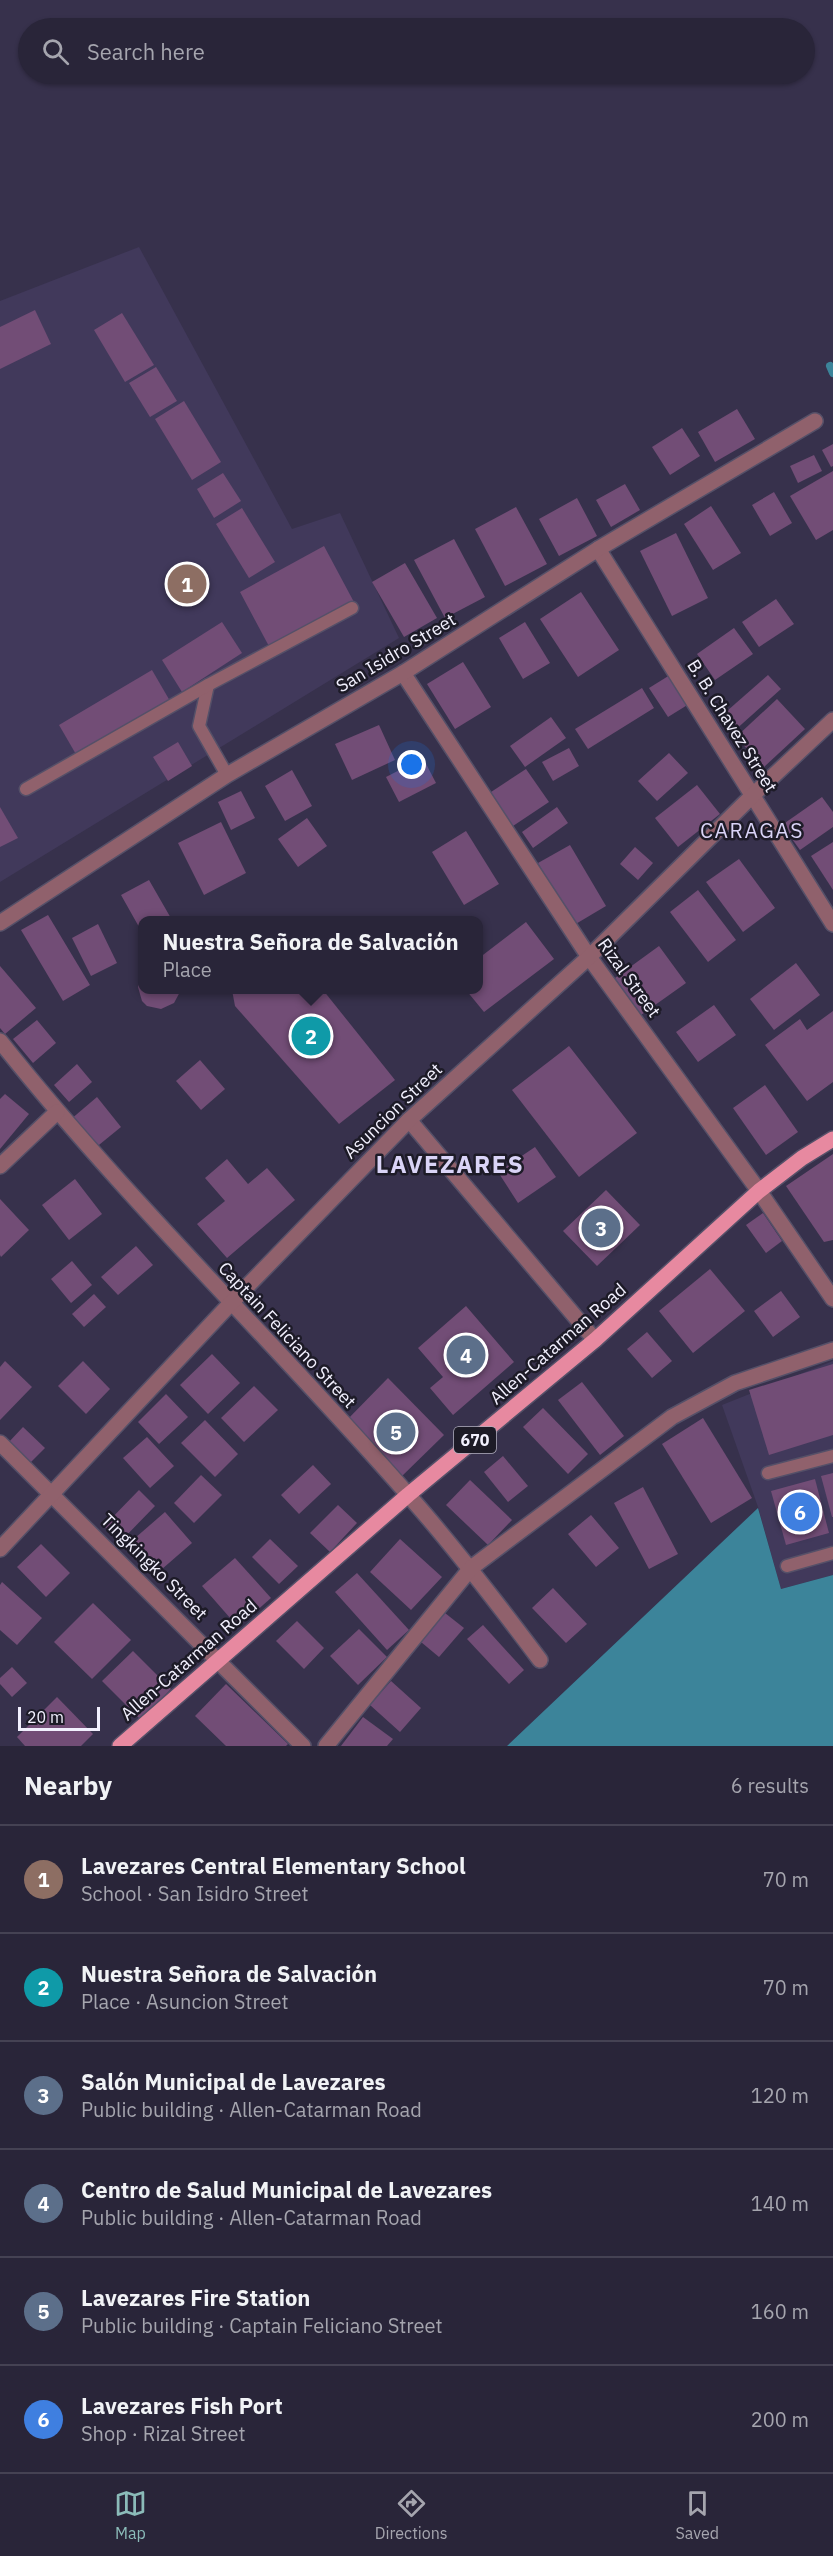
<!DOCTYPE html>
<html lang="en">
<head>
<meta charset="utf-8">
<style>
	:root { --surface:#292539; --page:#353144; --text:#f1f3f6; --muted:#a5a5ae; --line:#454253; --accent:#8bbbb9 }
	body { margin:0; font-family:"IBM Plex Sans",sans-serif; background:var(--page); color:var(--text) }
	.scale { position:absolute; left:18px; bottom:15px; width:82px; box-sizing:border-box; padding-left:6px; border:3px solid #f2f0fe; border-top:0; font-size:16px; line-height:21px; white-space:nowrap; color:#f2f0fe; -webkit-text-stroke:4px #1d1b27; paint-order:stroke }
	.you { position:absolute; left:412px; top:765px; width:21px; height:21px; margin:-15px; border:4px solid #fff; border-radius:50%; background:#1a73e8; box-shadow:0 0 0 9px #1a73e833 }
	.badge { display:grid; place-items:center; width:39px; height:39px; border-radius:50%; background:var(--accent); color:#fff; font-size:20px; font-weight:700 }
	.pin { position:absolute; translate:-50% -50%; border:3px solid #fff; box-shadow:0 2px 6px #0006 }
	.popup { position:absolute; left:138px; top:916px; width:345px; height:78px; box-sizing:border-box; display:grid; place-content:center; border-radius:12px; background:var(--surface); filter:drop-shadow(0 2px 4px #0005); font-size:20px; white-space:nowrap; color:var(--muted) }
	.popup b { font-size:22px; color:var(--text) }
	.popup::after { content:''; position:absolute; left:50%; top:100%; margin-left:-12px; border:12px solid transparent; border-top-color:var(--surface) }
	.list { margin:0; padding:0; list-style:none }
	h2 { display:flex; justify-content:space-between; align-items:center; height:78px; margin:0; padding:0 24px; font-size:26px }
	h2 small { font-size:20px; font-weight:400; color:var(--muted) }
	.list li { display:grid; grid-template-columns:39px 1fr auto; gap:18px; align-items:center; box-sizing:border-box; height:108px; padding:0 24px; border-top:2px solid var(--line) }
	.list b { display:block; font-size:22px; white-space:nowrap }
	.list p { margin:0; font-size:20px; white-space:nowrap; color:var(--muted) }
	.list em { font-size:20px; font-style:normal; color:var(--muted) }
	.icon { flex:none; width:33px; height:33px; fill:none; stroke:currentColor; stroke-width:2; stroke-linecap:round; stroke-linejoin:round }
	.map { position:relative; flex:none; width:833px; height:1746px; overflow:hidden }
	.search { position:absolute; background:var(--surface); box-shadow:0 2px 4px #0004; left:18px; right:18px; top:18px; height:66px; display:flex; align-items:center; gap:15px; box-sizing:border-box; padding:0 21px; border-radius:33px; color:var(--muted); font-size:22px }
	.sheet { height:726px; background:var(--surface) }
	nav { display:flex; justify-content:space-around; align-items:center; box-sizing:border-box; height:84px; border-top:2px solid var(--line); background:var(--surface); font-size:16px; color:var(--muted) }
	nav a { display:grid; justify-items:center; gap:3px }
	nav .on { color:var(--accent) }
	.map>svg:first-child { display:block }
	.built { fill:#41395b }
	.water { fill:#3c849a }
	.lines { fill:none; stroke-linecap:round; stroke-linejoin:round }
	.stream { stroke:#3c849a; stroke-width:8 }
	.building { fill:#724d76 }
	.service-casing { stroke:#555068; stroke-width:15 }
	.minor-casing { stroke:#555068; stroke-width:18 }
	.tertiary-casing { stroke:#555068; stroke-width:18 }
	.primary-casing { stroke:#555068; stroke-width:18 }
	.service { stroke:#90616c; stroke-width:12 }
	.minor { stroke:#90616c; stroke-width:15 }
	.tertiary { stroke:#90616c; stroke-width:15 }
	.primary { stroke:#e789a0; stroke-width:15 }
	.labels { text-anchor:middle; stroke-width:5; stroke-linejoin:round; paint-order:stroke }
	.shield { fill:#1d1b27; stroke:#b2b0be; stroke-width:1.5 }
	.shield-label { font-size:16px; font-weight:bold; fill:#f2f0fe }
	.street-label { font-size:18px; fill:#f2f0fe; stroke:#1d1b27 }
	.quarter-label { font-size:21px; letter-spacing:1.5px; fill:#dad4f7; stroke:#1d1b27 }
	.district-label { font-size:24px; font-weight:bold; letter-spacing:1.5px; fill:#dad4f7; stroke:#1d1b27 }
</style>
</head>
<body>
<div class="map">
<svg width="833" height="1746" viewBox="0 0 833 1746">
	<rect width="100%" height="100%" fill="#37314c"/>
	<g class="built">
		<polygon points="139,247 292,529 340,513 399,638 0,882 0,301"/>
		<polygon points="833,1361 833,1575 781,1589 758,1507 722,1405"/>
	</g>
	<polygon class="water" points="758,1508 781,1589 833,1575 833,1746 507,1746"/>
	<g class="lines">
		<polyline class="stream" points="830,366 833,373"/>
	</g>
	<g class="building">
		<polygon points="35,310 51,344 0,369 0,327"/>
		<polygon points="122,313 154,365 125,382 94,330"/>
		<polygon points="156,367 177,401 150,417 129,383"/>
		<polygon points="184,401 221,462 192,480 155,419"/>
		<polygon points="737,409 755,439 715,462 698,432"/>
		<polygon points="682,428 700,456 670,475 652,447"/>
		<polygon points="833,444 833,466 831,467 822,450"/>
		<polygon points="814,455 822,471 798,483 790,466"/>
		<polygon points="833,471 833,530 816,540 790,496"/>
		<polygon points="223,473 241,501 214,518 197,489"/>
		<polygon points="625,484 640,510 611,527 596,500"/>
		<polygon points="774,492 792,523 770,536 752,505"/>
		<polygon points="577,498 597,536 559,556 539,519"/>
		<polygon points="711,506 741,553 713,570 684,524"/>
		<polygon points="516,507 547,564 505,586 475,529"/>
		<polygon points="242,508 275,562 249,578 216,524"/>
		<polygon points="676,533 708,598 672,616 640,551"/>
		<polygon points="454,539 485,597 445,618 414,560"/>
		<polygon points="324,546 355,604 271,650 240,592"/>
		<polygon points="405,563 437,618 404,637 372,582"/>
		<polygon points="581,592 619,650 578,677 540,619"/>
		<polygon points="776,599 794,624 759,647 742,622"/>
		<polygon points="222,622 242,653 182,692 162,660"/>
		<polygon points="525,622 550,663 523,679 499,638"/>
		<polygon points="734,628 753,654 715,680 697,654"/>
		<polygon points="463,662 491,707 455,729 427,684"/>
		<polygon points="152,670 170,701 77,756 59,725"/>
		<polygon points="670,675 689,704 668,717 649,688"/>
		<polygon points="768,675 781,689 733,732 719,718"/>
		<polygon points="642,688 654,708 588,749 575,729"/>
		<polygon points="777,699 805,729 764,767 736,737"/>
		<polygon points="551,717 566,738 525,767 510,746"/>
		<polygon points="379,725 395,760 352,780 335,744"/>
		<polygon points="178,742 192,766 168,781 153,757"/>
		<polygon points="569,748 579,766 553,781 542,762"/>
		<polygon points="669,753 688,773 657,801 638,781"/>
		<polygon points="423,758 436,783 399,802 386,777"/>
		<polygon points="526,769 549,802 510,828 488,794"/>
		<polygon points="292,770 312,806 285,821 265,786"/>
		<polygon points="697,785 720,814 678,847 655,818"/>
		<polygon points="241,791 255,818 231,830 218,802"/>
		<polygon points="822,797 833,812 833,827 800,850 782,825"/>
		<polygon points="0,807 18,838 0,847"/>
		<polygon points="557,807 568,823 533,848 522,832"/>
		<polygon points="307,818 327,846 298,867 278,839"/>
		<polygon points="221,822 246,873 204,895 178,843"/>
		<polygon points="466,831 499,884 464,905 432,852"/>
		<polygon points="833,842 833,890 811,856"/>
		<polygon points="570,845 606,906 574,925 538,863"/>
		<polygon points="635,847 653,863 638,880 620,864"/>
		<polygon points="739,859 775,908 743,932 706,882"/>
		<polygon points="149,880 172,920 143,920 143,934 121,895"/>
		<polygon points="698,890 736,940 708,962 670,912"/>
		<polygon points="48,915 90,985 63,1001 21,930"/>
		<polygon points="526,922 554,959 484,1012 466,990 479,990 479,958"/>
		<polygon points="98,924 117,963 91,976 72,938"/>
		<polygon points="659,946 686,983 641,1015 615,978"/>
		<polygon points="796,963 820,995 774,1030 750,999"/>
		<polygon points="0,966 36,1008 5,1034 0,1028"/>
		<polygon points="143,973 143,990 181,990 174,1003 161,1009 147,1006 142,1001 138,987"/>
		<polygon points="232,990 323,990 395,1080 339,1124 235,1006"/>
		<polygon points="714,1005 736,1035 698,1062 676,1032"/>
		<polygon points="833,1011 833,1082 807,1101 765,1045 800,1019 807,1030"/>
		<polygon points="37,1020 56,1043 33,1063 13,1039"/>
		<polygon points="569,1046 637,1133 579,1177 512,1090"/>
		<polygon points="200,1060 225,1089 201,1110 176,1081"/>
		<polygon points="77,1064 92,1082 69,1102 54,1085"/>
		<polygon points="765,1085 798,1132 766,1155 733,1108"/>
		<polygon points="5,1094 29,1114 0,1149 0,1099"/>
		<polygon points="97,1097 121,1127 94,1149 70,1120"/>
		<polygon points="535,1147 556,1177 518,1203 498,1172"/>
		<polygon points="833,1154 833,1240 824,1242 786,1186"/>
		<polygon points="227,1159 248,1184 267,1168 295,1200 227,1258 197,1224 225,1201 205,1178"/>
		<polygon points="75,1179 102,1214 69,1240 42,1205"/>
		<polygon points="606,1190 640,1225 597,1266 563,1231"/>
		<polygon points="0,1199 29,1230 1,1257 0,1255"/>
		<polygon points="763,1213 782,1241 766,1253 746,1225"/>
		<polygon points="136,1246 153,1265 118,1295 101,1277"/>
		<polygon points="72,1261 92,1285 71,1303 51,1279"/>
		<polygon points="710,1269 745,1311 693,1353 659,1311"/>
		<polygon points="781,1291 800,1317 773,1337 754,1311"/>
		<polygon points="94,1294 106,1307 84,1327 72,1314"/>
		<polygon points="466,1306 514,1362 453,1415 430,1388 443,1377 418,1348"/>
		<polygon points="647,1332 672,1361 652,1378 627,1349"/>
		<polygon points="212,1354 240,1383 208,1414 180,1385"/>
		<polygon points="5,1361 32,1387 0,1420 0,1367"/>
		<polygon points="83,1361 110,1389 86,1414 58,1386"/>
		<polygon points="833,1364 833,1435 769,1455 749,1390"/>
		<polygon points="388,1378 444,1435 400,1478 344,1423"/>
		<polygon points="582,1382 624,1436 600,1455 558,1400"/>
		<polygon points="254,1386 278,1410 244,1442 221,1418"/>
		<polygon points="166,1394 188,1417 159,1444 138,1422"/>
		<polygon points="543,1408 588,1454 568,1474 523,1427"/>
		<polygon points="703,1418 752,1498 711,1523 662,1444"/>
		<polygon points="205,1420 238,1454 215,1477 181,1443"/>
		<polygon points="23,1427 45,1448 29,1464 8,1443"/>
		<polygon points="147,1437 174,1466 150,1488 123,1458"/>
		<polygon points="503,1456 528,1486 508,1502 484,1472"/>
		<polygon points="313,1465 331,1484 299,1514 281,1495"/>
		<polygon points="833,1473 833,1517 832,1517 821,1476"/>
		<polygon points="201,1475 222,1495 194,1523 174,1503"/>
		<polygon points="815,1479 829,1533 786,1545 771,1491"/>
		<polygon points="470,1480 512,1520 488,1545 446,1505"/>
		<polygon points="643,1487 678,1554 649,1569 614,1503"/>
		<polygon points="139,1490 155,1506 120,1542 104,1526"/>
		<polygon points="338,1505 357,1523 330,1552 310,1533"/>
		<polygon points="165,1512 192,1543 154,1576 127,1545"/>
		<polygon points="591,1515 619,1548 596,1567 568,1534"/>
		<polygon points="270,1539 298,1566 279,1584 252,1557"/>
		<polygon points="400,1539 442,1577 411,1610 370,1572"/>
		<polygon points="41,1544 70,1573 46,1597 17,1567"/>
		<polygon points="235,1558 271,1598 238,1627 202,1586"/>
		<polygon points="357,1573 409,1630 387,1650 335,1592"/>
		<polygon points="2,1582 42,1618 17,1645 0,1630 0,1585"/>
		<polygon points="553,1588 587,1624 566,1643 532,1608"/>
		<polygon points="93,1603 131,1640 92,1679 54,1642"/>
		<polygon points="445,1613 464,1628 439,1657 421,1642"/>
		<polygon points="297,1621 324,1648 304,1669 276,1641"/>
		<polygon points="483,1625 524,1670 509,1684 467,1639"/>
		<polygon points="359,1629 387,1657 358,1685 330,1656"/>
		<polygon points="133,1651 171,1689 141,1720 102,1681"/>
		<polygon points="12,1667 27,1683 12,1697 0,1684 0,1678"/>
		<polygon points="391,1681 421,1708 400,1732 370,1705"/>
		<polygon points="226,1684 288,1744 286,1746 226,1746 195,1716"/>
		<polygon points="57,1697 93,1734 81,1746 25,1746 17,1737"/>
		<polygon points="363,1717 393,1739 387,1746 341,1746"/>
	</g>
	<g class="lines">
		<g class="service-casing">
			<g id="service">
				<polyline points="208,685 199,726 227,775"/>
				<polyline points="26,789 208,685 352,608"/>
				<polyline points="768,1473 833,1456"/>
				<polyline points="787,1566 833,1553"/>
			</g>
		</g>
		<g class="minor-casing">
			<g id="minor">
				<polyline points="598,549 833,924"/>
				<polyline points="403,673 589,957 759,1191"/>
				<polyline points="0,923 227,775 403,673 598,549 815,421"/>
				<path d="M 0,1041 C 127,1201 275,1342 410,1497 C 456,1549 498,1604 540,1660"/>
				<polyline points="409,1120 595,1340"/>
				<polyline points="0,1166 57,1112"/>
				<polyline points="0,1443 303,1746"/>
				<polyline points="0,1549 231,1303 409,1120 589,957 753,795 833,720"/>
				<polyline points="326,1746 471,1568 672,1417 735,1383 833,1350"/>
			</g>
		</g>
		<g class="tertiary-casing">
			<polyline id="tertiary" points="759,1191 833,1299"/>
		</g>
		<g class="primary-casing">
			<polyline id="primary" points="120,1746 408,1495 595,1340 759,1191 802,1158 833,1139"/>
		</g>
		<use href="#service" class="service"/>
		<use href="#minor" class="minor"/>
		<use href="#tertiary" class="tertiary"/>
		<use href="#primary" class="primary"/>
	</g>
	<g class="labels">
		<rect class="shield" x="454" y="1427" width="42" height="26" rx="4.5"/>
		<g class="shield-label">
			<text x="475" y="1446">670</text>
		</g>
		<g class="street-label">
			<text transform="translate(396 653) rotate(-31)" y="6">San Isidro Street</text>
			<text transform="translate(732 726) rotate(58)" y="6">B. B. Chavez Street</text>
			<text transform="translate(629 978) rotate(54)" y="6">Rizal Street</text>
			<text transform="translate(393 1111) rotate(-44)" y="6">Asuncion Street</text>
			<text transform="translate(287 1335) rotate(47)" y="6">Captain Feliciano Street</text>
			<text transform="translate(558 1344) rotate(-41)" y="6">Allen-Catarman Road</text>
			<text transform="translate(154 1567) rotate(45)" y="6">Tingkingko Street</text>
			<text transform="translate(189 1660) rotate(-41)" y="6">Allen-Catarman Road</text>
		</g>
		<g class="quarter-label">
			<text x="752" y="838">CARAGAS</text>
		</g>
		<g class="district-label">
			<text x="450" y="1173">LAVEZARES</text>
		</g>
	</g>
</svg>
<div class="scale">20 m</div>
<div class="you"></div>
<div class="pin badge" style="left:187px;top:584px;background:#8d6e63">1</div>
<div class="pin badge" style="left:311px;top:1036px;background:#0f9aa8">2</div>
<div class="popup"><b>Nuestra Señora de Salvación</b>Place</div>
<div class="pin badge" style="left:601px;top:1228px;background:#5c6f8a">3</div>
<div class="pin badge" style="left:466px;top:1355px;background:#5c6f8a">4</div>
<div class="pin badge" style="left:396px;top:1432px;background:#5c6f8a">5</div>
<div class="pin badge" style="left:800px;top:1512px;background:#3f7fe0">6</div>
<div class="search"><svg class="icon" aria-label="search" viewBox="0 0 24 24"><circle cx="10" cy="10" r="6"/><path d="M15 15l6 6"/></svg>Search here</div>
</div>
<section class="sheet">
<h2>Nearby<small>6 results</small></h2>
<ul class="list">
<li><span class="badge" style="background:#8d6e63">1</span><div><b>Lavezares Central Elementary School</b><p>School · San Isidro Street</p></div><em>70 m</em></li>
<li><span class="badge" style="background:#0f9aa8">2</span><div><b>Nuestra Señora de Salvación</b><p>Place · Asuncion Street</p></div><em>70 m</em></li>
<li><span class="badge" style="background:#5c6f8a">3</span><div><b>Salón Municipal de Lavezares</b><p>Public building · Allen-Catarman Road</p></div><em>120 m</em></li>
<li><span class="badge" style="background:#5c6f8a">4</span><div><b>Centro de Salud Municipal de Lavezares</b><p>Public building · Allen-Catarman Road</p></div><em>140 m</em></li>
<li><span class="badge" style="background:#5c6f8a">5</span><div><b>Lavezares Fire Station</b><p>Public building · Captain Feliciano Street</p></div><em>160 m</em></li>
<li><span class="badge" style="background:#3f7fe0">6</span><div><b>Lavezares Fish Port</b><p>Shop · Rizal Street</p></div><em>200 m</em></li>
</ul>
</section>
<nav>
<a class="on"><svg class="icon" aria-label="map" viewBox="0 0 24 24"><path d="M3 6l6-2 6 2 6-2v14l-6 2-6-2-6 2zM9 4v14M15 6v14"/></svg>Map</a>
<a><svg class="icon" aria-label="directions" viewBox="0 0 24 24"><path d="M12 3l9 9-9 9-9-9zM9 14v-3h6M13 9l2 2-2 2"/></svg>Directions</a>
<a><svg class="icon" aria-label="saved" viewBox="0 0 24 24"><path d="M7 4h10v16l-5-4-5 4z"/></svg>Saved</a>
</nav>
</body>
</html>
